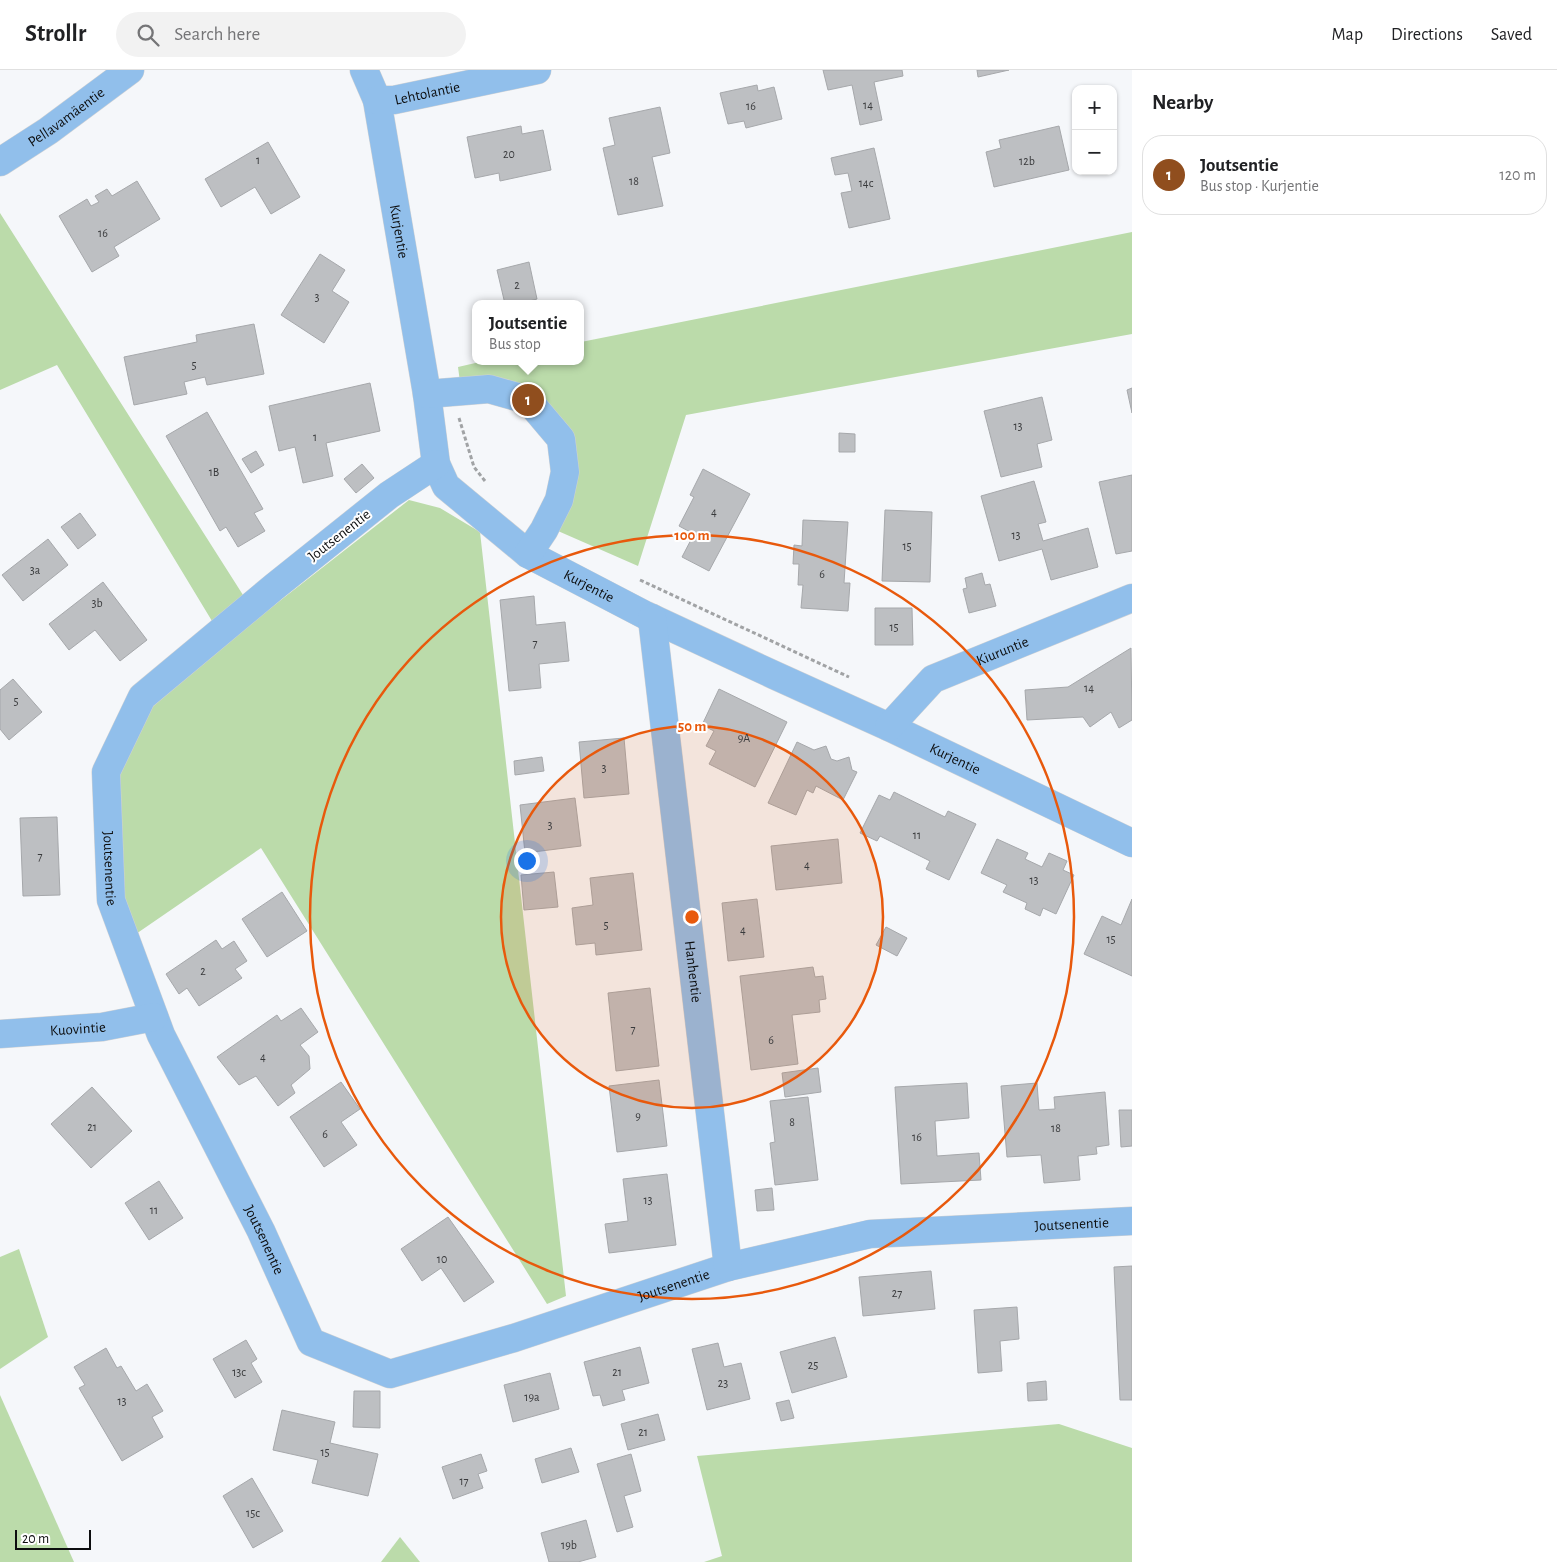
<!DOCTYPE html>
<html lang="en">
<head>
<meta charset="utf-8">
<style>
	:root { --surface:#fff; --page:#f2f2f2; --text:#202124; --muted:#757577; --line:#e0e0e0; --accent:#904e1e }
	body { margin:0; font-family:"Alegreya Sans",sans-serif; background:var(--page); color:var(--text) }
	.controls { position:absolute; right:15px; top:15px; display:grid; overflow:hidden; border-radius:10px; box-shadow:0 1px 4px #0004 }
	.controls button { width:45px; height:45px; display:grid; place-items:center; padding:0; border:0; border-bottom:1px solid var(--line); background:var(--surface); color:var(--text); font:25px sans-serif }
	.scale { position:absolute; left:15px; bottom:12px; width:76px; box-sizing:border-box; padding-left:5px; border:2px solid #0d0e0f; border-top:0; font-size:14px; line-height:18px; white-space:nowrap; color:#0d0e0f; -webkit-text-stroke:4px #fff; paint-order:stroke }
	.you { position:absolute; left:526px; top:790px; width:18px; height:18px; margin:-12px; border:4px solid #fff; border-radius:50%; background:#1a73e8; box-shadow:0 0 0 8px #1a73e833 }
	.badge { display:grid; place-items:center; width:32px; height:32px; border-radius:50%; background:var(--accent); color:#fff; font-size:16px; font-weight:700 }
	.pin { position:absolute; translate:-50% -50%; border:2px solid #fff; box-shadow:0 1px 5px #0006 }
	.popup { position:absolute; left:472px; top:230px; width:112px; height:65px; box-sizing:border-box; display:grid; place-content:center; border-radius:10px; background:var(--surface); filter:drop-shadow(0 1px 4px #0005); font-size:16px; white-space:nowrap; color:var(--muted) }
	.popup b { font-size:19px; color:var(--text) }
	.popup::after { content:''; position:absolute; left:50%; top:100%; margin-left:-10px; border:10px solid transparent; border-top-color:var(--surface) }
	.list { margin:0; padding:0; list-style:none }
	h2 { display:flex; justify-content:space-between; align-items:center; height:65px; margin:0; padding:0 20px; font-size:21px }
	h2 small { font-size:16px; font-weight:400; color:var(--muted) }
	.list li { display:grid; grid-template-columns:32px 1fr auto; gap:15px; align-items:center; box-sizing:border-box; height:80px; margin:0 10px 10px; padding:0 10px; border:1px solid var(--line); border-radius:20px }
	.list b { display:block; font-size:19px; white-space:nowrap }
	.list p { margin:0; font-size:16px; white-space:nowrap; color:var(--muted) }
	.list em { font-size:16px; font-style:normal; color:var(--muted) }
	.icon { flex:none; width:28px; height:28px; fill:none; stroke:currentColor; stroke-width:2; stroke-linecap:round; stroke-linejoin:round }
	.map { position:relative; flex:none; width:1132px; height:1492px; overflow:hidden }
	header { display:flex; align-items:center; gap:30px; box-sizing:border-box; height:70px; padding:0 25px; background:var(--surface); border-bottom:1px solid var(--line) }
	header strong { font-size:24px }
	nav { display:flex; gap:28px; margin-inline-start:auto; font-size:18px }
	.search { width:350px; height:45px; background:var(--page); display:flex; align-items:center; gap:12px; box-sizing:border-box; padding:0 18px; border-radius:28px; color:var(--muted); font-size:19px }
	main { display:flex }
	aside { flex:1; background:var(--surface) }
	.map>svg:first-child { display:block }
	.green { fill:#bbdbaa }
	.building { fill:#bdbfc2; stroke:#a6a8ab }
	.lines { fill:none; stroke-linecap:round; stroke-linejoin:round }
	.minor-casing { stroke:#d0d2d4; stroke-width:29 }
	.path { stroke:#a1a3a5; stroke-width:3; stroke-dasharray:4 2.5; stroke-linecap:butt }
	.minor { stroke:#91bfeb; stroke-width:28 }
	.ring { fill:none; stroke:#e8590c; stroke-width:2.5 }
	.labels { text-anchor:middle; stroke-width:4; stroke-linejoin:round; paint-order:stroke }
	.number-label { font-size:12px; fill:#393a3c }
	.street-label { font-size:15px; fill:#0d0e0f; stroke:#fff }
	.centre { fill:#e8590c; stroke:#fff; stroke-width:2.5 }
	.ring-label { font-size:15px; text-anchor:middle; font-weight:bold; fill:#e8590c; stroke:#fff; stroke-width:4; stroke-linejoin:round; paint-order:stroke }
</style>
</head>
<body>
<header>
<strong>Strollr</strong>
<div class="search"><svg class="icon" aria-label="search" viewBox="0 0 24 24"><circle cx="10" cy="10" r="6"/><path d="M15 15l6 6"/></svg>Search here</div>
<nav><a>Map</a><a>Directions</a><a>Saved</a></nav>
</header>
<main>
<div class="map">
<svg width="1132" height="1492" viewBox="0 0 1132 1492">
	<rect width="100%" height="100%" fill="#f5f7fa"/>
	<g class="green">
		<polygon points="0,143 243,525 212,551 57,295 0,320"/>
		<polygon points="1132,162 1132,264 686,345 638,496 558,461 570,437 536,320 460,312 458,297 484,291 580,291 581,272"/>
		<polygon points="409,430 440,438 480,462 566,1226 547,1234 261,778 133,866 118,830 115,704 149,633"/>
		<polygon points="19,1179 48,1267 0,1299 0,1187"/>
		<polygon points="0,1325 74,1492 0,1492"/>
		<polygon points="1059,1354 1132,1378 1132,1492 704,1492 722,1486 697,1386"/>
		<polygon points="400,1467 420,1492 381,1492"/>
	</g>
	<g class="building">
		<polygon points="823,0 902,0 903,6 874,12 882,50 860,55 852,15 828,20"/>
		<polygon points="977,0 1009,0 978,7"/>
		<polygon points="757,15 758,21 774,17 782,49 746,58 744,51 728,54 720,23"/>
		<polygon points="660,37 670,83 652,87 663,136 618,145 603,78 615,75 609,48"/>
		<polygon points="521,56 522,64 543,60 551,100 500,111 499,103 475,108 467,67"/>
		<polygon points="1059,56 1069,100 994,117 986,82 1001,78 999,70"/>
		<polygon points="268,72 300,127 271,144 255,117 221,137 205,109"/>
		<polygon points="874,78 890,149 849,158 841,123 852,121 848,103 835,105 831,88"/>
		<polygon points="137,111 160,149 114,177 119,186 92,202 59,146 87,129 91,136 99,132 95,126 107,119 112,126"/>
		<polygon points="320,184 345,200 332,221 349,232 324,273 281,245"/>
		<polygon points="529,192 537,229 518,234 505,234 497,200"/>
		<polygon points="254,254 264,304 207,315 205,307 184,312 187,324 134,335 124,287 197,272 196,265"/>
		<polygon points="370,313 380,361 326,373 333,406 303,413 295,377 279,381 269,336"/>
		<polygon points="1132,318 1132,343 1127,320"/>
		<polygon points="1042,327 1052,370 1037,374 1042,397 1001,407 984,341"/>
		<polygon points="207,342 263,439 254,443 265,461 238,477 226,457 220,461 166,366"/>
		<polygon points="839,363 855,364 855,382 839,382"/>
		<polygon points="256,381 264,395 251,403 242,389"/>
		<polygon points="362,394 374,408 356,423 344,409"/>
		<polygon points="703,399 750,424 709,501 682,487 694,464 679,456 694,427 690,425"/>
		<polygon points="1132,405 1132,481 1116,484 1099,412"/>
		<polygon points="1034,411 1046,452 1038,454 1043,471 1088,458 1098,497 1051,510 1042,479 999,491 981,426"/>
		<polygon points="885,440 932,442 930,512 882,511"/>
		<polygon points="80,443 96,465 78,479 61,457"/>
		<polygon points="803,450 848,452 844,513 850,513 848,541 801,538 803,515 798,515 799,494 793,494 794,475 802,476"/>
		<polygon points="48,469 68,495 23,531 2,505"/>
		<polygon points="982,503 985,515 990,514 996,536 969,543 963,519 967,518 965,508"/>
		<polygon points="103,512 147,570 120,591 95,560 69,580 49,554"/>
		<polygon points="534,526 536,555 565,552 569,591 539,594 541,618 509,621 500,530"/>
		<polygon points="875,538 912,538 913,575 875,575"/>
		<polygon points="1131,578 1132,650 1119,658 1111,642 1090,657 1083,647 1027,650 1025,620 1068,617"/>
		<polygon points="13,609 42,642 9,670 0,659 0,620"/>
		<polygon points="719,619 787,652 755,717 709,694 716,681 706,676 714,661 702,655"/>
		<polygon points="624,668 629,724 584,728 579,672"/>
		<polygon points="797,672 814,680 826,676 831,689 837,691 849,687 852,700 857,702 843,730 816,716 813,723 807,720 796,745 768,733"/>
		<polygon points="542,687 544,701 515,705 514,691"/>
		<polygon points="894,722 945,747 948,741 976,754 949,810 926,799 930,791 880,766 877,771 860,763 879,725 890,730"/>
		<polygon points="575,728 581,776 525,783 520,735"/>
		<polygon points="57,747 60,825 23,826 20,748"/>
		<polygon points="838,769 842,813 776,820 771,776"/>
		<polygon points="997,769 1028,783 1025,789 1042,797 1049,783 1067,791 1063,800 1074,805 1056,844 1043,838 1040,846 1025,839 1027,833 1003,822 1007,815 981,803"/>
		<polygon points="554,802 558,837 524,840 521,805"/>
		<polygon points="633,803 642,880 596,885 595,873 576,875 572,838 593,835 590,808"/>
		<polygon points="282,822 307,861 267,887 242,849"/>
		<polygon points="757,829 764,887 728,891 722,833"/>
		<polygon points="1132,829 1132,906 1084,884 1102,846 1121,855"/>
		<polygon points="886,857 907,868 897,886 876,875"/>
		<polygon points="216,870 222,879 234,871 247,891 235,899 242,908 199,936 187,918 179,924 166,904"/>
		<polygon points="813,897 815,907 823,906 826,929 819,930 820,942 792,945 798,994 751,1000 740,906"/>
		<polygon points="650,918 659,996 616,1001 608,923"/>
		<polygon points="301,938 318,962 300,975 309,986 310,999 291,1015 295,1023 278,1036 256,1006 239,1015 217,987 277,945 281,951"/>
		<polygon points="818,998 821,1022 785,1027 782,1003"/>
		<polygon points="659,1010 667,1076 617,1082 609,1016"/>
		<polygon points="341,1012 360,1039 341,1052 357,1075 324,1097 290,1047"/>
		<polygon points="967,1013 969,1048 935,1051 937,1086 979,1083 981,1110 901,1114 895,1017"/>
		<polygon points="1037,1013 1039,1040 1055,1039 1054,1027 1105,1022 1109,1075 1096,1077 1097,1084 1078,1086 1080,1110 1044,1113 1041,1085 1007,1087 1001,1016"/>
		<polygon points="92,1017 132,1061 91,1098 51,1054"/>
		<polygon points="808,1027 818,1110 775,1115 770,1073 775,1072 770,1031"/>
		<polygon points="1119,1040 1132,1040 1132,1076 1121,1077"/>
		<polygon points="667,1104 676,1175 609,1183 605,1154 628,1151 623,1109"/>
		<polygon points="159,1111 183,1148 149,1170 125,1133"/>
		<polygon points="772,1118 774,1140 757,1141 755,1120"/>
		<polygon points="448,1147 494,1212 464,1232 441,1198 422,1211 401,1179"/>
		<polygon points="1132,1196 1132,1330 1120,1330 1114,1197"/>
		<polygon points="931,1201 935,1239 863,1246 859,1207"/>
		<polygon points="1017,1237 1019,1269 1000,1271 1002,1301 978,1303 974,1240"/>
		<polygon points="835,1267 847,1307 792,1323 780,1282"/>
		<polygon points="246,1270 257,1289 251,1293 262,1312 235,1328 213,1289"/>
		<polygon points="718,1273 724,1297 741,1293 750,1329 707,1340 692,1279"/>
		<polygon points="640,1277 649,1313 622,1320 625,1330 603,1336 600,1325 593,1326 584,1292"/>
		<polygon points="106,1278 117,1298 121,1296 136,1321 147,1314 163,1341 152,1347 163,1367 122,1391 79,1318 85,1315 74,1297"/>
		<polygon points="550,1303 559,1339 513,1352 504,1315"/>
		<polygon points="1046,1311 1047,1330 1028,1331 1027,1313"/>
		<polygon points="354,1321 380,1321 380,1358 353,1357"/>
		<polygon points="789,1330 794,1348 781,1351 776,1333"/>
		<polygon points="282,1340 335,1352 330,1373 378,1384 368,1426 312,1413 318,1390 273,1380"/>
		<polygon points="658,1344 665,1370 628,1380 621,1354"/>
		<polygon points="571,1378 579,1402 542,1413 535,1389"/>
		<polygon points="481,1384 487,1401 478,1404 483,1418 453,1429 442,1397"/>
		<polygon points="631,1384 641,1421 624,1426 633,1457 617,1462 597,1394"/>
		<polygon points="252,1408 283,1461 253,1478 223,1426"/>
		<polygon points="586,1450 596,1487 578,1492 549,1492 541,1463"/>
	</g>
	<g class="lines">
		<g class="minor-casing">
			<g id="minor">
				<path id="s1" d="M 364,0 L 377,30 L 427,324 L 436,394 L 446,416 L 528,484 L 645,545 L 774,605 L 889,657 L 1132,773"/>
				<path id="s2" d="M 377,30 L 394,30 L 537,0"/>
				<path id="s3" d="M 0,92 L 48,61 L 130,0"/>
				<polyline points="427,324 489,319 528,330 561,369 565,402 559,430 544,460 528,484"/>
				<path id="s4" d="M 436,394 L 389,425 L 274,517 L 142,627 L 106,702 L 111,830 L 161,965 L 261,1161 L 311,1272 L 390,1304 L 514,1268 L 728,1197 L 870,1164 L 1132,1151"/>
				<path id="s5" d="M 652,548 L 728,1197"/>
				<path id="s6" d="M 889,657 L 933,609 L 1132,528"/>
				<path id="s7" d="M 0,964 L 102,957 L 154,947"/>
			</g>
		</g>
		<g class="path">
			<polyline points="459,348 474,397 485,411"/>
			<polyline points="640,510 849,607"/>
		</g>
		<use href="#minor" class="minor"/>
	</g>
	<circle cx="692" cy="847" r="191" fill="#e8590c" fill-opacity=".12"/>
	<g class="ring">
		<circle cx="692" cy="847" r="191"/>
		<circle cx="692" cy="847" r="382"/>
	</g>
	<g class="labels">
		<g class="number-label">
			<text x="868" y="39">14</text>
			<text x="751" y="40">16</text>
			<text x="509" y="88">20</text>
			<text x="258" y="94">1</text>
			<text x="1027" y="95">12b</text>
			<text x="634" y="115">18</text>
			<text x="866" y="117">14c</text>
			<text x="103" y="167">16</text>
			<text x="517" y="219">2</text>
			<text x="317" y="231">3</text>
			<text x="194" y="299">5</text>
			<text x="1018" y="360">13</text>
			<text x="315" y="371">1</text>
			<text x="214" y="406">1B</text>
			<text x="714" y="446">4</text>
			<text x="1016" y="469">13</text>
			<text x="907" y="480">15</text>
			<text x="35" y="504">3a</text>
			<text x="822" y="508">6</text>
			<text x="97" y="537">3b</text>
			<text x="894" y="561">15</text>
			<text x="535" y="577">7</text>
			<text x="1089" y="622">14</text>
			<text x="16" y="635">5</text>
			<text x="744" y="672">9A</text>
			<text x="604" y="702">3</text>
			<text x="550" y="759">3</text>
			<text x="917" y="769">11</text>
			<text x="40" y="790">7</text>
			<text x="807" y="799">4</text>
			<text x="1034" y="814">13</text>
			<text x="606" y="859">5</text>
			<text x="743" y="864">4</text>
			<text x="1111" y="873">15</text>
			<text x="203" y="905">2</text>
			<text x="633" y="963">7</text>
			<text x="771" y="974">6</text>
			<text x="263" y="991">4</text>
			<text x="638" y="1050">9</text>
			<text x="792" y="1056">8</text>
			<text x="92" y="1061">21</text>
			<text x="1056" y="1062">18</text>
			<text x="325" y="1068">6</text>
			<text x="917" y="1071">16</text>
			<text x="648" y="1134">13</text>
			<text x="154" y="1144">11</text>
			<text x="442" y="1193">10</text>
			<text x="897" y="1227">27</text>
			<text x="813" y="1299">25</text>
			<text x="239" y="1306">13c</text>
			<text x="617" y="1306">21</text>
			<text x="723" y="1317">23</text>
			<text x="532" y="1331">19a</text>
			<text x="122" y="1335">13</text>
			<text x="643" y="1366">21</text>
			<text x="325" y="1386">15</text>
			<text x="464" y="1415">17</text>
			<text x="253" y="1447">15c</text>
			<text x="569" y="1479">19b</text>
		</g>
		<g class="street-label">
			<text dy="5" stroke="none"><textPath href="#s2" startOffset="51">Lehtolantie</textPath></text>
			<text dy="5" stroke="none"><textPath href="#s3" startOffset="80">Pellavamäentie</textPath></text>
			<text dy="5" stroke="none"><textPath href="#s1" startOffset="166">Kurjentie</textPath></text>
			<text transform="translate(339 465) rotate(-38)" y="5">Joutsenentie</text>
			<text dy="5" stroke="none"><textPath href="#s1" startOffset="601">Kurjentie</textPath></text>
			<text dy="5" stroke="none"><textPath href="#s6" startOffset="140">Kiuruntie</textPath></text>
			<text dy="5" stroke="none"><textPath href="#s1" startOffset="1006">Kurjentie</textPath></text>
			<text dy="5" stroke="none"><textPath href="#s4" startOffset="555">Joutsenentie</textPath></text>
			<text dy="5" stroke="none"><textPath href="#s5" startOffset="356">Hanhentie</textPath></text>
			<text dy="5" stroke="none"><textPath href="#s7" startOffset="78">Kuovintie</textPath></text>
			<text dy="5" stroke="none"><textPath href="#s4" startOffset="1860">Joutsenentie</textPath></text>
			<text dy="5" stroke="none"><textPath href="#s4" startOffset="960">Joutsenentie</textPath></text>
			<text dy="5" stroke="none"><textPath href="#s4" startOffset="1455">Joutsenentie</textPath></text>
		</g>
	</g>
	<circle cx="692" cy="847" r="8" class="centre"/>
	<g class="ring-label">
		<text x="692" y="470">100 m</text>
		<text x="692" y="661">50 m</text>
	</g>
</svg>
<div class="controls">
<button>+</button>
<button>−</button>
</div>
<div class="scale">20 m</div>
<div class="you"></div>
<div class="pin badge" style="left:528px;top:330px">1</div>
<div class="popup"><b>Joutsentie</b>Bus stop</div>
</div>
<aside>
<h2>Nearby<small></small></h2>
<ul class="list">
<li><span class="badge">1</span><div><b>Joutsentie</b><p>Bus stop · Kurjentie</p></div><em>120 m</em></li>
</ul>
</aside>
</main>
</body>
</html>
